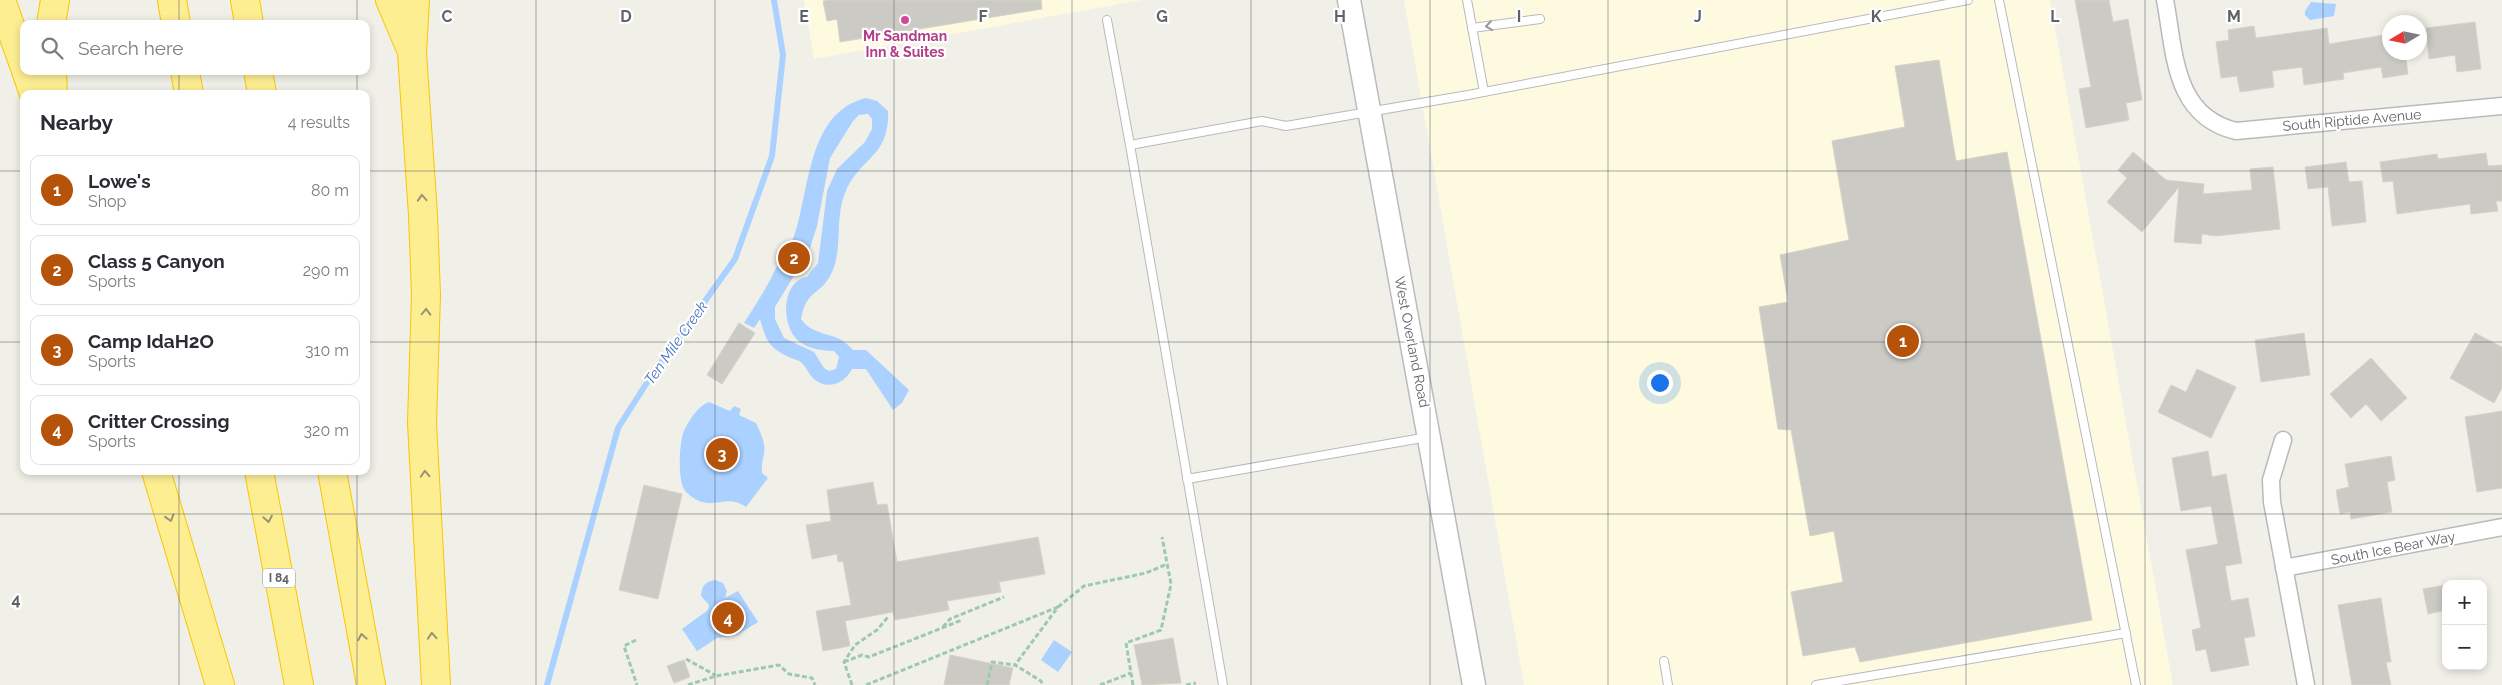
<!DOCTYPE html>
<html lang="en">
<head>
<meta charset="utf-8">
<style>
	:root { --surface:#fff; --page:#f2f2f3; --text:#2b2b33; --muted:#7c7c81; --line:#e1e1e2; --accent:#b45309 }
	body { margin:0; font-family:Raleway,sans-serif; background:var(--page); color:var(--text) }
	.controls { position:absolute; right:15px; bottom:15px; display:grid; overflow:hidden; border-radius:10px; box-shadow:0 2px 8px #0003 }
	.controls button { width:45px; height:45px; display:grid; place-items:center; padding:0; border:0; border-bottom:1px solid var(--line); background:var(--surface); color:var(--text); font:25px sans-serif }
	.compass { position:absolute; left:2382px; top:15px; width:45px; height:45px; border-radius:50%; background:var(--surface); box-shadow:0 2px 8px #0003; rotate:260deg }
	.you { position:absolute; left:1659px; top:382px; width:18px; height:18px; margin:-12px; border:4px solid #fff; border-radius:50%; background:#1a73e8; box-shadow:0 0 0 8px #1a73e833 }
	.badge { display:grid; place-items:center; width:32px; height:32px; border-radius:50%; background:var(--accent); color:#fff; font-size:16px; font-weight:700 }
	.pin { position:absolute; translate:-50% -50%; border:2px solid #fff; box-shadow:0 1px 5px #0006 }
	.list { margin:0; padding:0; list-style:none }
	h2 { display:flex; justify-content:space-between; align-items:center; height:65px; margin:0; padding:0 20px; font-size:21px }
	h2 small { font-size:16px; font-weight:400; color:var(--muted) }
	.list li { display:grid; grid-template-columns:32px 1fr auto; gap:15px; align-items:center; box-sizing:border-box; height:70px; margin:0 10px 10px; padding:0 10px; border:1px solid var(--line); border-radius:10px }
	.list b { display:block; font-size:19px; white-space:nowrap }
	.list p { margin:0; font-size:16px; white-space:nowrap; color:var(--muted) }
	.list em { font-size:16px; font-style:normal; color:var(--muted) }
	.icon { flex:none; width:28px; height:28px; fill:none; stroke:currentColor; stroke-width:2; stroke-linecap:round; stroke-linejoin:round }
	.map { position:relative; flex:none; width:2502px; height:685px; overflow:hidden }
	.search { position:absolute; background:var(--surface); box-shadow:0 2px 8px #0003; left:20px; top:20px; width:350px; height:55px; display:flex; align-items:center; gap:12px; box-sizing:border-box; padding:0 18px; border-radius:10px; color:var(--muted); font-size:19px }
	.panel { position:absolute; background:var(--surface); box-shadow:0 2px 8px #0003; left:20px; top:90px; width:350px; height:385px; border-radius:10px }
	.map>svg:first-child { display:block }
	.commercial { fill:#fefadf }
	.water { fill:#aad1ff; fill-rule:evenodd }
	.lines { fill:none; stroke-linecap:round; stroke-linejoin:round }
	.stream { stroke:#aad1ff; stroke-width:6 }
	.building { fill:#cccac5; stroke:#d6d3c6 }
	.lane-casing { stroke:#b8b9be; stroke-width:10 }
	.street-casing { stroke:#b8b9be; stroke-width:19 }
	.secondary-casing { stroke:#b9bbc1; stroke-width:25 }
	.highway-casing { stroke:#f9c600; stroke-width:30 }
	.path { stroke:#9dc9af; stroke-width:3; stroke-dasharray:5 2.5; stroke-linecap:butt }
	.lane { stroke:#fff; stroke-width:8 }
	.street { stroke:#fff; stroke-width:16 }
	.secondary { stroke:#fff; stroke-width:22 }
	.highway { stroke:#feee92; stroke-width:28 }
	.oneway { stroke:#97999d }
	.oneway2 { stroke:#979377 }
	.grid { fill:none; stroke:#5f6268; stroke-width:1; stroke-opacity:0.55 }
	.hotel-dot { fill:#d1479c; stroke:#fff; stroke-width:2 }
	.labels { text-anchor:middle; stroke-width:4.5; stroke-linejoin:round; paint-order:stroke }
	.shield { fill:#fff; stroke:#8f9195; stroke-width:1 }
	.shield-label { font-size:12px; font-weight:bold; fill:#5f6268 }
	.hotel-label { font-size:14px; font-weight:bold; fill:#b23c85; stroke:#fff }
	.street-label { font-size:14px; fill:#5f6268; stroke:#fff }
	.water-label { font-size:15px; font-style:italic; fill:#4673bd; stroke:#fff }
	.grid-label { font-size:16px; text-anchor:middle; font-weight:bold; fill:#5f6268; stroke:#fff; stroke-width:4.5; stroke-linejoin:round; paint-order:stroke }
</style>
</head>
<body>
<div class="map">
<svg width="2502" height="685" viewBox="0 0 2502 685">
	<rect width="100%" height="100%" fill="#f1f0e8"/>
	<g class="commercial">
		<polygon points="804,0 1142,0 814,59"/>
		<polygon points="1404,0 2050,0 2173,685 1524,685"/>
	</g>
	<g class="water">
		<polygon points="2311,2 2336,4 2334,16 2310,20 2305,15 2305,11"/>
		<path d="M 866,98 L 877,101 L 888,111 C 890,158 859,157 845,193 C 834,219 844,251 830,276 C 820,295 806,290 801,319 C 815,339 836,329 853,350 L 866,350 L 909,390 L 902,403 L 893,410 L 866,369 L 852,369 C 845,383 828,391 814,379 C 809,375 807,368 802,363 C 799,360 793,359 789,357 C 768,347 766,340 760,319 L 754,328 L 744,323 C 755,305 767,288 775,270 C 779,262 786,256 790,247 C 811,201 803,113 866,98 ZM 868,114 L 872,119 L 872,129 L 865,142 L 837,169 L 827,191 L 818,263 L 807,277 C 781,281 780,328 800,342 C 812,350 820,350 834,351 L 839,357 L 836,369 L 829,371 L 824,368 L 814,352 L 784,338 L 775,319 L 775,307 L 809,251 L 817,226 L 830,158 L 853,121 L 859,115 Z"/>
		<path d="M 709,402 L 730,411 L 734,406 L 741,409 L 739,415 L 756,423 C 760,432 766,443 764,453 C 763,461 761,465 762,473 L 768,478 L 746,507 C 723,491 712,516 686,492 C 677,483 679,442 684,431 C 689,420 698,406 709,402 Z"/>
		<path d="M 715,580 L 723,583 L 727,591 L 725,598 L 738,591 L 758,622 L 737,635 L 717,638 L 697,651 L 682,629 L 708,610 L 709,605 L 701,596 C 702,585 705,582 715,580 Z"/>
		<polygon points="1054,640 1072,652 1058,672 1041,660"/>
	</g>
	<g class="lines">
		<polyline class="stream" points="547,685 618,428 648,381 735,259 772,156 783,55 774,0"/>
	</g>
	<g class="building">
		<polygon points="831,0 1041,0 1042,9 840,42 837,19 827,21 823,1"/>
		<polygon points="2075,0 2109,0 2113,22 2128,19 2142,100 2126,103 2129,120 2086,128 2079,89 2091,87"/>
		<polygon points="2475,22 2481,69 2457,72 2455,55 2429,59 2426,28"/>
		<polygon points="2254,26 2256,38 2327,28 2329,44 2390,34 2390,52 2405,52 2408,74 2383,78 2381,67 2343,73 2344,79 2304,85 2302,67 2272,71 2274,87 2240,92 2237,76 2221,78 2216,42 2229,40 2228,30"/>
		<polygon points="1939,60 1956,161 2007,152 2092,620 1860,662 1855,647 1803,656 1791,592 1843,582 1834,531 1810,536 1791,430 1778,429 1759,307 1788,302 1780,255 1849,240 1832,141 1905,127 1895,66"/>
		<polygon points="2133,152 2166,180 2204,184 2203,194 2252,190 2250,169 2273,167 2280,229 2216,236 2202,234 2201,244 2174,242 2179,187 2142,232 2107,202 2127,178 2118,170"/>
		<polygon points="2486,153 2488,166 2502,165 2502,201 2496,201 2498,211 2471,214 2470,204 2397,214 2393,181 2383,182 2380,162 2437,154 2438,159"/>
		<polygon points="2346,162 2349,182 2362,181 2366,222 2332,226 2328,187 2308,189 2305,167"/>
		<polygon points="739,323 755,333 722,384 707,375"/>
		<polygon points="2304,333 2310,375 2261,382 2255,340"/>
		<polygon points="2475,333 2502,347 2502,388 2494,403 2450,378"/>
		<polygon points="2371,358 2407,398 2381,421 2366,404 2351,418 2330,394"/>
		<polygon points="2197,369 2236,387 2211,438 2158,412 2171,385 2186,392"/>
		<polygon points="2502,411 2502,488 2477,492 2465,417"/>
		<polygon points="2208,451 2212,477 2226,474 2242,563 2225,566 2231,601 2248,598 2255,636 2244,638 2249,665 2211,672 2206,649 2196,651 2192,630 2201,628 2186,550 2218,544 2211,506 2181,511 2172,458"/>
		<polygon points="2391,456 2395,480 2387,482 2392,512 2351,519 2350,512 2340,514 2336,490 2349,487 2345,464"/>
		<polygon points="873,482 877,505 887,504 897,562 1038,537 1045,574 999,582 1001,592 947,601 949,610 895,620 893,612 845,621 850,646 823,651 816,611 851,605 843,561 838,562 837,554 812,559 806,525 831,521 827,490"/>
		<polygon points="644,485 682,494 658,599 619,590"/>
		<polygon points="2446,585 2446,610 2428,614 2423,589"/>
		<polygon points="2381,598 2391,662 2386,662 2391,685 2352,685 2338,605"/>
		<polygon points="1173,638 1181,683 1142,685 1134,645"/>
		<polygon points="950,655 1013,668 1009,685 944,685"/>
		<polygon points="684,660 690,677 674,683 667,666"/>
	</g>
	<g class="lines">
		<g class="lane-casing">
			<g id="lane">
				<polyline points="1467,0 1484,92"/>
				<polyline points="1999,0 2136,685"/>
				<polyline points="1107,20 1130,145 1223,685"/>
				<polyline points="1472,28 1540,19"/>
				<polyline points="1130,145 1262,121 1286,126 1468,95 1968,0"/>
				<polyline points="1187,479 1428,437"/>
				<polyline points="1664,661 1668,685"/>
				<polyline points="1816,685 2126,633"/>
			</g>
		</g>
		<g class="street-casing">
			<g id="street">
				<path d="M 2165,0 C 2175,52 2173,116 2236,131 L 2502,106"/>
				<polyline points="2283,440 2271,480 2272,502 2306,685"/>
				<polyline points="2284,568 2502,527"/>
			</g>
		</g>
		<g class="secondary-casing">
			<polyline id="secondary" points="1349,0 1474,685"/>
		</g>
		<g class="highway-casing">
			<g id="highway">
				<polyline points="1,0 24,65"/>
				<polyline points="172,0 176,24"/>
				<polyline points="245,0 249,24"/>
				<polyline points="390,0 410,47"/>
				<polyline points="415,0 412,53 423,215 426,295 422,423 436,685"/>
				<polyline points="51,24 55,0"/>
				<polyline points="26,71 34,94"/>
				<polyline points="52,71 53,94"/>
				<polyline points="185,71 189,94"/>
				<polyline points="258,71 262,94"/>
				<polyline points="156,471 220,685"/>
				<polyline points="259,471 299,685"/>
				<polyline points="332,471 371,685"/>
			</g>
		</g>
		<g class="path">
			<polyline points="1058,607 1084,586 1146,573 1167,564"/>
			<polyline points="943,627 950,619 1004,597"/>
			<polyline points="636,640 624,646 637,685"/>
			<polyline points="686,659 715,675"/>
			<polyline points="844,662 862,655 869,657 962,620"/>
			<polyline points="688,685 716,676 779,665 789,674 812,678 815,685"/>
			<polyline points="852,685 844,662 855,645 877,630 888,617"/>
			<polyline points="866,685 1058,607 1015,665 1041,681 1043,685"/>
			<polyline points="987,685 992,662 1015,665"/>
			<polyline points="1100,685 1131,673"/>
			<polyline points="1133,685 1126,643 1161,630 1171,584 1162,537"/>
			<polyline points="1186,685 1196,683"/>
		</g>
		<use href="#lane" class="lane"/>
		<use href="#street" class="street"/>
		<use href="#secondary" class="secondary"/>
		<use href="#highway" class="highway"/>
	</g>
	<defs><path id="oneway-chevron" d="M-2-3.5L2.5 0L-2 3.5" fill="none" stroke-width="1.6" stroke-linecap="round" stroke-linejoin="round" transform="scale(1.25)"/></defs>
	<use class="oneway" href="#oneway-chevron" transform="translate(1489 26) rotate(172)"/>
	<g class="oneway2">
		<use href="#oneway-chevron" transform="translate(422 198) rotate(-94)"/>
		<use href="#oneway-chevron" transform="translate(426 312) rotate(-88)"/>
		<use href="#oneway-chevron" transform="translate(425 474) rotate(-93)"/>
		<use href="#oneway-chevron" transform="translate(170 518) rotate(73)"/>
		<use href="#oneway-chevron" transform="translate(268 519) rotate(80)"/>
		<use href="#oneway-chevron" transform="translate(432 636) rotate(-94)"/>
		<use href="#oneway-chevron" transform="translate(362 637) rotate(-100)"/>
	</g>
	<path class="grid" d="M 179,0 L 179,24M 357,0 L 357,24M 536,0 L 536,685M 715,0 L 715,685M 894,0 L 894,685M 1072,0 L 1072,685M 1251,0 L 1251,685M 1430,0 L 1430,685M 1608,0 L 1608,685M 1787,0 L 1787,685M 1966,0 L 1966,685M 2145,0 L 2145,685M 2323,0 L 2323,685M 179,71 L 179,94M 357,71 L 357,94M 0,171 L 24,171M 366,171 L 2502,171M 0,342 L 24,342M 366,342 L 2502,342M 179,471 L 179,685M 357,471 L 357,685M 0,514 L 2502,514"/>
	<circle class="hotel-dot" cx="905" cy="20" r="5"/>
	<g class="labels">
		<rect class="shield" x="263" y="568.5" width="32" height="19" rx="4"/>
		<g class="shield-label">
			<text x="279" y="582">I 84</text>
		</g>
		<g class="hotel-label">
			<text x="905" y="41">Mr Sandman<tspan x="905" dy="16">Inn &amp; Suites</tspan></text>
		</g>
		<g class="street-label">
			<text transform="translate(2352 120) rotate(-5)" y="5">South Riptide Avenue</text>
			<text transform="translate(1412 342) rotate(79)" y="5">West Overland Road</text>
			<text transform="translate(2393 548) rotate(-11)" y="5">South Ice Bear Way</text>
		</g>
		<g class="water-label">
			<text transform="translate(676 343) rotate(-55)" y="5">Ten Mile Creek</text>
		</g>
	</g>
	<g class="grid-label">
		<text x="447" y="22">C</text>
		<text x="626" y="22">D</text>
		<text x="804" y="22">E</text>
		<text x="983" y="22">F</text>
		<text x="1162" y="22">G</text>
		<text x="1340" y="22">H</text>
		<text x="1519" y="22">I</text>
		<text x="1698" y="22">J</text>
		<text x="1876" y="22">K</text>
		<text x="2055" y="22">L</text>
		<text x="2234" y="22">M</text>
		<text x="16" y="605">4</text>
	</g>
</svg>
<div class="controls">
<button>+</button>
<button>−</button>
</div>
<svg class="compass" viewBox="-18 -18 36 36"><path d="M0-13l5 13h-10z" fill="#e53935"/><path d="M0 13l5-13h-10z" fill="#7c7c81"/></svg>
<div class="you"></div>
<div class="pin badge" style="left:1903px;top:341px">1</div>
<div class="pin badge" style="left:794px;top:258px">2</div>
<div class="pin badge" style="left:722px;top:454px">3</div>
<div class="pin badge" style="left:728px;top:618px">4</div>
<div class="search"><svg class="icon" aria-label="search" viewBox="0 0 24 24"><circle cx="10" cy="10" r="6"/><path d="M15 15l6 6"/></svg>Search here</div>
<section class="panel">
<h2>Nearby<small>4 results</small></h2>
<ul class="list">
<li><span class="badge">1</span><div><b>Lowe's</b><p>Shop</p></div><em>80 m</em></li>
<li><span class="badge">2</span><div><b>Class 5 Canyon</b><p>Sports</p></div><em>290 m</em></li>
<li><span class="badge">3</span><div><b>Camp IdaH2O</b><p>Sports</p></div><em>310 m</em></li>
<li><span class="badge">4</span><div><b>Critter Crossing</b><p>Sports</p></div><em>320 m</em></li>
</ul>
</section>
</div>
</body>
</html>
